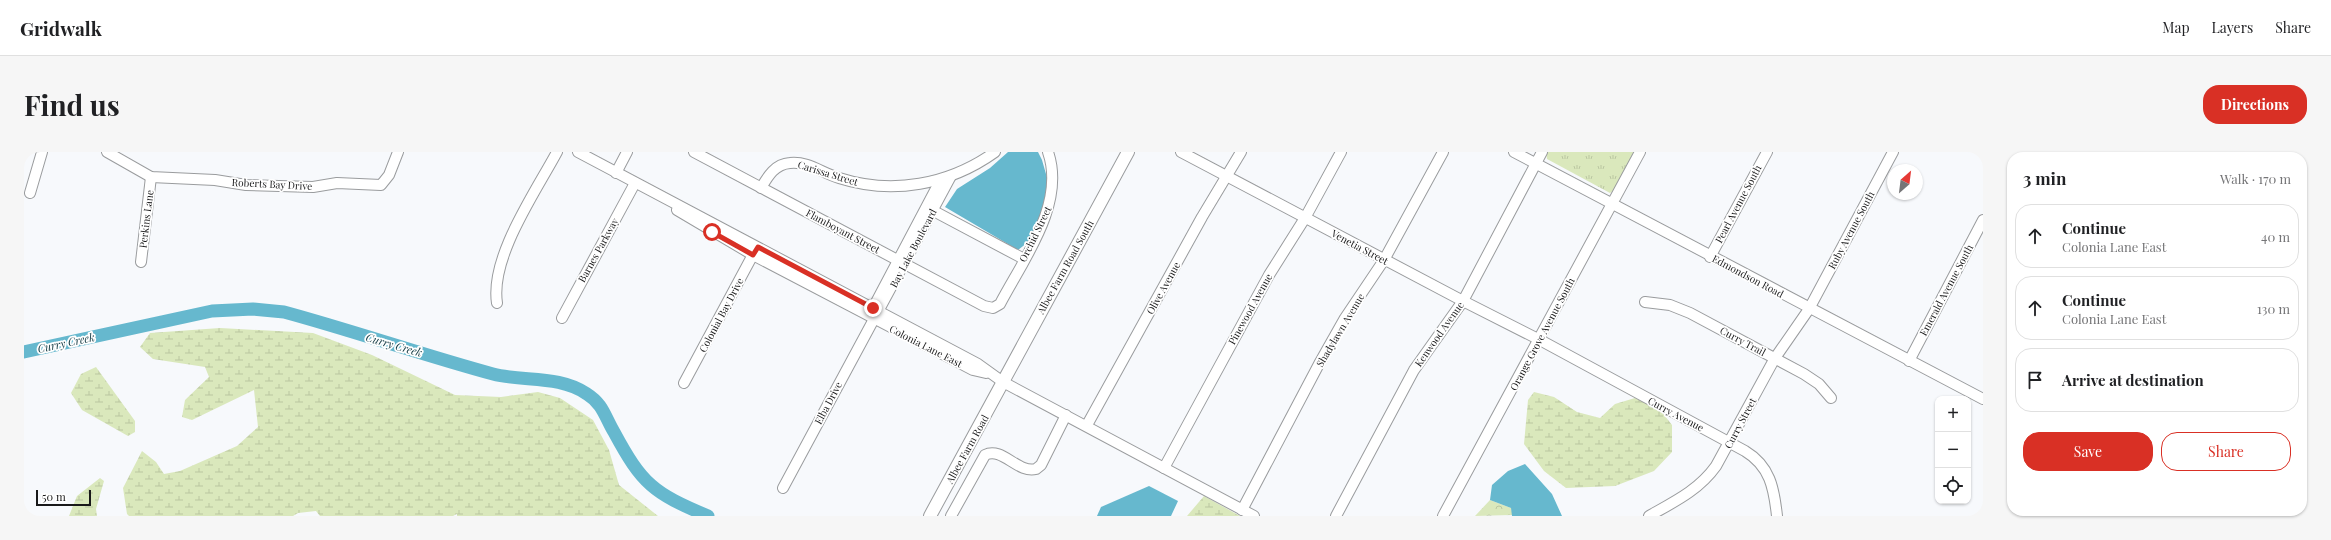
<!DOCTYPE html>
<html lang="en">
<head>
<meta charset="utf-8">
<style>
	:root { --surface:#fff; --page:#f6f6f6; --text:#202124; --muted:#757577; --line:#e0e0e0; --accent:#d93025 }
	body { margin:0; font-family:"Playfair Display",serif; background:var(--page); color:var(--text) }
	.controls { position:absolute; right:12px; bottom:12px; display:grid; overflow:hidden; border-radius:8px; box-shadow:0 1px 3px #0004 }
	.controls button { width:36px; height:36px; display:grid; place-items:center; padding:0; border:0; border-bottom:1px solid var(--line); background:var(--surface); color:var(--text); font:20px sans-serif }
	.compass { position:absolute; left:1863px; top:12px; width:36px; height:36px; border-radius:50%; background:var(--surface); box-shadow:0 1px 3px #0004; rotate:28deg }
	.scale { position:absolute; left:12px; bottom:10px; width:55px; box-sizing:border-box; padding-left:4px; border:2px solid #19191a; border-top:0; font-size:11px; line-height:14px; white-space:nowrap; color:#19191a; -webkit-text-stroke:3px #fff; paint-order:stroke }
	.stop { position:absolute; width:12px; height:12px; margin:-9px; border:3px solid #d93025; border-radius:50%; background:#fff }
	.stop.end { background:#d93025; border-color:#fff; box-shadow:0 1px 4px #0008 }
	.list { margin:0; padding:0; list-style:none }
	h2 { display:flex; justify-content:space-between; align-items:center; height:52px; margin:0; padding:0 16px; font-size:17px }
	h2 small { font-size:13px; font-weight:400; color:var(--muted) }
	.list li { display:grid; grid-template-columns:26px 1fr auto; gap:12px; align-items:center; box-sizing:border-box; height:64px; margin:0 8px 8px; padding:0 8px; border:1px solid var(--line); border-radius:16px }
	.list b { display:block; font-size:15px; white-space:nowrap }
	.list p { margin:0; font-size:13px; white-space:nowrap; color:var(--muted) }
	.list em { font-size:13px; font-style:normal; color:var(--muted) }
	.actions { display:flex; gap:8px; padding:12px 16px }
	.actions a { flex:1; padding:9px 0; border:1px solid var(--accent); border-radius:16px; text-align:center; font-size:14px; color:var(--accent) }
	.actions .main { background:var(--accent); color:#fff }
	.icon { flex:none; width:22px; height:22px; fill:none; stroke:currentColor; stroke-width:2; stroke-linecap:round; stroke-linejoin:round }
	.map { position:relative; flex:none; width:1959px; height:364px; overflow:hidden; border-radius:16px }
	header { display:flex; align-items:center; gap:24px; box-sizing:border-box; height:56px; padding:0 20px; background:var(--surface); border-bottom:1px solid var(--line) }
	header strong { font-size:19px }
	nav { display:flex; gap:22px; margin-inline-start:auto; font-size:14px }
	.intro { display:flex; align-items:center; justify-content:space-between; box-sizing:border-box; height:96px; padding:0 24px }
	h1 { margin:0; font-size:28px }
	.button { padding:10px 18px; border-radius:16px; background:var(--accent); color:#fff; font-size:14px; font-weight:700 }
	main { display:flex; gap:24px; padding:0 24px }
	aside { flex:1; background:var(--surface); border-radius:16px; box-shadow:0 1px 3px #0004 }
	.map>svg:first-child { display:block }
	.grass { fill:url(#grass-tufts) }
	.forest { fill:url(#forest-crowns) }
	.wetland { fill:url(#wetland-marsh) }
	.water { fill:#66b8ce }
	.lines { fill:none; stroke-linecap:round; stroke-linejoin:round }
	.river { stroke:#66b8ce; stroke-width:13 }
	.minor-casing { stroke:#9a9c9e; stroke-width:12 }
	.major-casing { stroke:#9a9c9e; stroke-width:14 }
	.minor { stroke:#fff; stroke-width:10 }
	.major { stroke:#fff; stroke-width:12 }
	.route { stroke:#d93025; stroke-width:5 }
	.labels { text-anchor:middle; stroke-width:3.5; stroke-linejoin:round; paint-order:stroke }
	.street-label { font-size:10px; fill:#19191a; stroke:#fff }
	.water-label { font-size:11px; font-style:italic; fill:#103841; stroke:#fff }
</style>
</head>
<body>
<header>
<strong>Gridwalk</strong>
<nav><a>Map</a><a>Layers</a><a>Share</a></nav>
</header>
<div class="intro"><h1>Find us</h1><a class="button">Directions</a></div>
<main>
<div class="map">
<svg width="1959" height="364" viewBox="0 0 1959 364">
	<defs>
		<pattern id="grass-tufts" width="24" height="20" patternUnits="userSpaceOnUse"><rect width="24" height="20" fill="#dae8bc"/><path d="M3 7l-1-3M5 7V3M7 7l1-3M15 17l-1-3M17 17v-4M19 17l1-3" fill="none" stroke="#bac6a1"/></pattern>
		<pattern id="forest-crowns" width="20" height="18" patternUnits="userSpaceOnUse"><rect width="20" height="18" fill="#dae8bc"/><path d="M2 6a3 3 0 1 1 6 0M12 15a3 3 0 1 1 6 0" fill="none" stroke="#bac6a1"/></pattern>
		<pattern id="wetland-marsh" width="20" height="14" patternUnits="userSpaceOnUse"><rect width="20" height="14" fill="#dae8bc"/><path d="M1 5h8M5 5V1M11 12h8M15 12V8" fill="none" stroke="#bac6a1"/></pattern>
	</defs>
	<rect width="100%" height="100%" fill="#f7f9fc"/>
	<polygon class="grass" points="1522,0 1612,0 1590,38 1586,41 1523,7"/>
	<polygon class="forest" points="1466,348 1487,356 1489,363 1451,364"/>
	<g class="wetland">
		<polygon points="196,176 289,181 348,203 431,243 477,245 514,240 536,246 569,268 585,298 595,333 634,364 433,364 433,362 429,364 296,364 292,359 274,361 269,364 105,364 103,362 99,336 118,299 132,310 140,322 156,319 213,294 234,275 230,238 168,268 158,265 161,248 185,225 181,215 129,207 116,195 126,181"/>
		<polygon points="72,215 111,269 111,280 104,284 58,258 47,241 57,222"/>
		<polygon points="1510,240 1530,245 1553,260 1576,266 1591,252 1611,246 1634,255 1648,273 1648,300 1630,319 1591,334 1542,336 1520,319 1500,292 1504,248"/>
		<polygon points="76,326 80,329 72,357 73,364 45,364 53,344"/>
		<polygon points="1180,344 1216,364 1163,364"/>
	</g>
	<g class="water">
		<polygon points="984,0 1014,0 1018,8 1026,36 1008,87 994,98 921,55 933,37 966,16"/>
		<polygon points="1501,312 1528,342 1538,364 1488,364 1487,356 1466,348 1468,333 1484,319"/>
		<polygon points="1125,334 1154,349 1147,364 1073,364 1077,355"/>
	</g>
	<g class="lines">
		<path class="river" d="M 0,200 L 188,159 L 229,157 L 260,160 C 330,179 399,203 469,222 C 500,230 535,223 563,242 C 579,252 581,265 590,280 C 618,332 629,341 684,364"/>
		<g class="minor-casing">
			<g id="minor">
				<polyline points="83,0 127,25 191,28 222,33 289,35 313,31 357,33 365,23 374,0"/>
				<polyline points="554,0 954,212 979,230 1230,364"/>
				<path d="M 670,0 L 960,154 L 969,156 L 976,152 C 999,108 1042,52 1024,0"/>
				<path d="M 1157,0 L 1439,149 L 1516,188 L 1721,299 C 1746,314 1750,336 1753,364"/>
				<polyline points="1490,0 1959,247"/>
				<polyline points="592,21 603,0"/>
				<path d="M 737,36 C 744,24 751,12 766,11 C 784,9 798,21 815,26 C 868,43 925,33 971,0"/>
				<polyline points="6,41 18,0"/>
				<polyline points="904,56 1000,107"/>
				<polyline points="653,58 729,103 949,218 962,221"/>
				<polyline points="1686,105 1743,0"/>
				<polyline points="117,110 127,25"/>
				<polyline points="1621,150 1646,153 1666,161 1780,222 1795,232 1807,246"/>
				<path d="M 473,151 C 466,105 511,41 533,0"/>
				<polyline points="849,163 849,156 916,29"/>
				<polyline points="538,166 611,31"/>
				<polyline points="1885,209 1959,68"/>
				<polyline points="660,231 732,97"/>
				<polyline points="1063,273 1178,65 1217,0"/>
				<polyline points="1140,316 1245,123 1281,66 1317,0"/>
				<polyline points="759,336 927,24"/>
				<polyline points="1218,358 1295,212 1321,166 1360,108 1419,0"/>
				<path d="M 927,364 L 961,303 C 978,294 994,322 1012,317 L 1017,313 L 1042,263"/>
				<polyline points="1312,364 1390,218 1439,149 1518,0"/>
				<polyline points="1419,364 1616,0"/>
				<path d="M 1625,364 C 1650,350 1675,338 1692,314 L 1751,206 L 1785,157 L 1869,0"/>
			</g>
		</g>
		<g class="major-casing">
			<polyline id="major" points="906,364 1104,0"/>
		</g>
		<use href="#minor" class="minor"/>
		<use href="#major" class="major"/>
	</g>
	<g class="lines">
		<polyline class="route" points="688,80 729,103 734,95 849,156"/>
	</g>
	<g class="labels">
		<g class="street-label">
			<text transform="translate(804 21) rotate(17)" y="4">Carissa Street</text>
			<text transform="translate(248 32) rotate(3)" y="4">Roberts Bay Drive</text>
			<text transform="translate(1714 52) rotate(-62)" y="4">Pearl Avenue South</text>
			<text transform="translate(122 67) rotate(-83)" y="4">Perkins Lane</text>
			<text transform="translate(1827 78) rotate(-62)" y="4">Ruby Avenue South</text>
			<text transform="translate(819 79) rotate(28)" y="4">Flamboyant Street</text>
			<text transform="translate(1011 82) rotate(-64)" y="4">Orchid Street</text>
			<text transform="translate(1336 95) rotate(28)" y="4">Venetia Street</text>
			<text transform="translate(889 96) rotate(-62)" y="4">Bay Lake Boulevard</text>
			<text transform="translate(574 98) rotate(-61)" y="4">Barnes Parkway</text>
			<text transform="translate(1041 115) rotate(-61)" y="4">Albee Farm Road South</text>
			<text transform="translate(1724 124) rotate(28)" y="4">Edmondson Road</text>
			<text transform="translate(1139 136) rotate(-61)" y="4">Olive Avenue</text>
			<text transform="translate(1922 138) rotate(-62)" y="4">Emerald Avenue South</text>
			<text transform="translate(1226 157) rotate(-61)" y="4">Pinewood Avenue</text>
			<text transform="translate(697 163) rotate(-62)" y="4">Colonial Bay Drive</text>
			<text transform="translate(1316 178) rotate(-59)" y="4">Shadylawn Avenue</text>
			<text transform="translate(1415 182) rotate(-55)" y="4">Kenwood Avenue</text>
			<text transform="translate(1518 182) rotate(-62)" y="4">Orange Grove Avenue South</text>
			<text transform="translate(1719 189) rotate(28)" y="4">Curry Trail</text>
			<text transform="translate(902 194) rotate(27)" y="4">Colonia Lane East</text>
			<text transform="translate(804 251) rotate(-62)" y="4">Elba Drive</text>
			<text transform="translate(1652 262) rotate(28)" y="4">Curry Avenue</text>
			<text transform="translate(1716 271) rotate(-62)" y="4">Curry Street</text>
			<text transform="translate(943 297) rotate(-61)" y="4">Albee Farm Road</text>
		</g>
		<g class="water-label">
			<text transform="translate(42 191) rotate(-12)" y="4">Curry Creek</text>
			<text transform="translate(370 193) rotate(16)" y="4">Curry Creek</text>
		</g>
	</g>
</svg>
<div class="controls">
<button>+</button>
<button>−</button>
<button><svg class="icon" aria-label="locate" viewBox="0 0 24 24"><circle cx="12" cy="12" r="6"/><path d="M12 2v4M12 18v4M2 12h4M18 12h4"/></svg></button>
</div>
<svg class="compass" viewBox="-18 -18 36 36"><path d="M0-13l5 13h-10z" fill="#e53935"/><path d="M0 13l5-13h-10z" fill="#757577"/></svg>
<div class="scale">50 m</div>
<div class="stop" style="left:688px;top:80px"></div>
<div class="stop end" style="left:849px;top:156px"></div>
</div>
<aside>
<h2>3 min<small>Walk · 170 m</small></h2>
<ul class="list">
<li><svg class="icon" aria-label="ahead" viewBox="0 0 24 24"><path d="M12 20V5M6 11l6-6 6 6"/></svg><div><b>Continue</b><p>Colonia Lane East</p></div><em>40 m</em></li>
<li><svg class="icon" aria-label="ahead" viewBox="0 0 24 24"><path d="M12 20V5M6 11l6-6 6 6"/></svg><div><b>Continue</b><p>Colonia Lane East</p></div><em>130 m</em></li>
<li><svg class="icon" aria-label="arrive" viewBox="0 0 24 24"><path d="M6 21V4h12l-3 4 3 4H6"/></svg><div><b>Arrive at destination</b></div></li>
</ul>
<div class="actions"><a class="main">Save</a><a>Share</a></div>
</aside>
</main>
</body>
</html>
